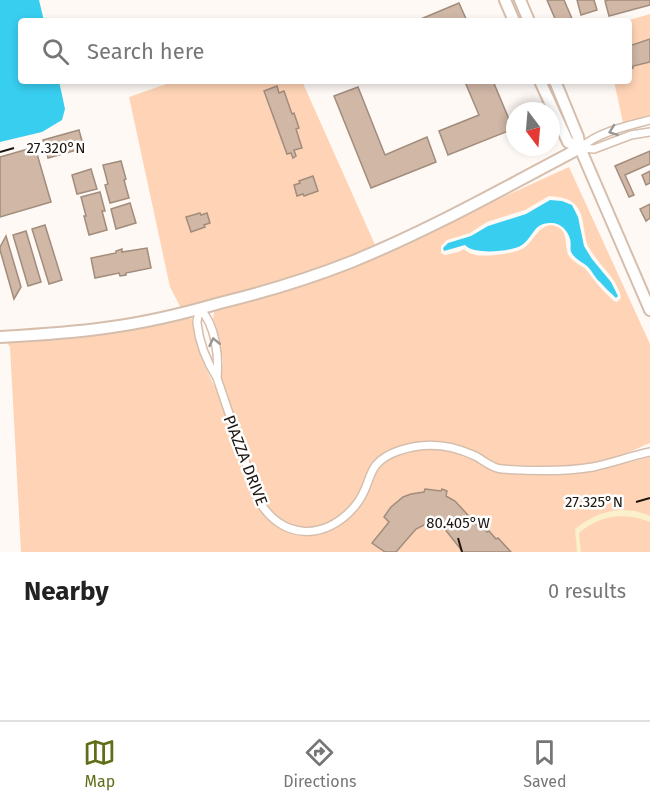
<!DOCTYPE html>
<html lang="en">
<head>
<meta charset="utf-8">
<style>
	:root { --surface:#fff; --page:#f2f2f2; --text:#222; --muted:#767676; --line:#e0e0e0; --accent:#616e17 }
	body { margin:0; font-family:"Fira Sans",sans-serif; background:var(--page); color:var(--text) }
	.compass { position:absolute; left:506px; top:102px; width:54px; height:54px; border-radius:50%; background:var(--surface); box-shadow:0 3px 9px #0003; rotate:164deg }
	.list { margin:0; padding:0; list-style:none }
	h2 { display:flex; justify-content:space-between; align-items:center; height:78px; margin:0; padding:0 24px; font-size:26px }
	h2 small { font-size:20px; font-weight:400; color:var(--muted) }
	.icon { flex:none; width:33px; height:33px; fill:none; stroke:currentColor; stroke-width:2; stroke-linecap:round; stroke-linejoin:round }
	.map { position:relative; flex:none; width:650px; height:552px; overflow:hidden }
	.search { position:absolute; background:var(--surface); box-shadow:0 3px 9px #0003; left:18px; right:18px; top:18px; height:66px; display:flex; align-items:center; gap:15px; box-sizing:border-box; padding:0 21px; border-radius:6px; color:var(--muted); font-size:22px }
	.sheet { height:168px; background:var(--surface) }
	nav { display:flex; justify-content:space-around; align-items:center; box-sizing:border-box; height:84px; border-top:2px solid var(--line); background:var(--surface); font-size:16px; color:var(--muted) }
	nav a { display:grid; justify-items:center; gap:3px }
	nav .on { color:var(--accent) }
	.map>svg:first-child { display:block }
	.green { fill:#ffd4b6; fill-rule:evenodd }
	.sand { fill:#faf0cb }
	.water { fill:#38cef0 }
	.building { fill:#d0b7a6; stroke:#a28c7b; stroke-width:1.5 }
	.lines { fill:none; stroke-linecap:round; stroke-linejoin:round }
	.street-casing { stroke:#d6bead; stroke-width:10 }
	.secondary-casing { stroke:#d6bead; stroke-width:14 }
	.street { stroke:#fff; stroke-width:7 }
	.secondary { stroke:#fff; stroke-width:10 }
	.oneway { stroke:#9a9693 }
	.ticks { fill:none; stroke:#1e160f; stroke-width:2 }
	.labels { text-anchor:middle; stroke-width:5; stroke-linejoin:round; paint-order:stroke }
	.street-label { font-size:16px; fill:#1e160f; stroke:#fff }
	.ticks-label { font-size:15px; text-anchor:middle; fill:#1e160f; stroke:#fff; stroke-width:5; stroke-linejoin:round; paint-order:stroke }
</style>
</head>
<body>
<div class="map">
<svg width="650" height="552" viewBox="0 0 650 552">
	<rect width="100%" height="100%" fill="#fef9f5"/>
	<g class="green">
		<polygon points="650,14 650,116 623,123 614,81 629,81 629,21 626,21"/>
		<polygon points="175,81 302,81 376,247 317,271 182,310 170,287 129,97"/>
		<path d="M 569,167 L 650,344 L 650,443 C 634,450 619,457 602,461 C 569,468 534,466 500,465 C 492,463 487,458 480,454 C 458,441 428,438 404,445 C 392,449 380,453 372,463 C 364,473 364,486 357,496 C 332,537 280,539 260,493 L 222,386 L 221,379 L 223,361 L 213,319 L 214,312 L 220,308 L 441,225 ZM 549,196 C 557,197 565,197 572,202 C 586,212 582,232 588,246 C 597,264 618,278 621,298 L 617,302 L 614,301 C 608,295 600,288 595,281 C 591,277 588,270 583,267 C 578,264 573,261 569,256 C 564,247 569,233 558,227 C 541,219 534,241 525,247 C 517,254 486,257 476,255 C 471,254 467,252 464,249 L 458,252 L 445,255 L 441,253 L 441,246 L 447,240 L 470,233 L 487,222 L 525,210 Z"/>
		<path d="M 186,317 L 192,319 L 194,324 L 204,364 L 216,390 L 256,501 C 263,516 275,528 292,533 C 319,542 352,522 365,498 C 377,476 371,464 400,454 C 424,446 449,448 472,458 C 479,462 487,469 496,471 C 506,474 518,473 528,473 C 545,474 562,474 578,472 C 603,470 626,463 650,457 L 650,552 L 21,552 L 10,347 L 7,343 L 0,343 L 0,341 L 150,325 L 186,318 Z"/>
	</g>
	<path class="sand" d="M 621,510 L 635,511 L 648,515 L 650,516 L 650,522 C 625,512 600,515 579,533 L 581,552 L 577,552 L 575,529 C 589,518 603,511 621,510 Z"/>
	<g class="water">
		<polygon points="0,0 39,0 44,21 21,21 21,81 59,81 65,109 62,120 42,132 0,142"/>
		<path d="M 550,200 L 562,201 L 572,205 L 578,217 L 584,246 L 592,259 L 611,282 L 618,296 L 616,298 C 611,293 605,288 600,282 C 595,278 593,272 588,267 C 584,263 578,261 574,256 C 568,250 572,246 570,239 C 568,230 559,222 550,223 C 533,223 533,238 522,245 C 511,252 473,255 465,245 L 444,251 L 443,248 L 448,243 L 471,236 L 488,226 L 526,214 Z"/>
	</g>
	<g class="building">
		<polygon points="547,0 564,0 573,21 556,21"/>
		<polygon points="577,0 594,0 597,10 581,15"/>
		<polygon points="608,0 650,0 650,5 609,16 605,1"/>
		<polygon points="459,3 467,21 416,21"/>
		<polygon points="650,39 650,62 633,66 633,68 629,70 629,46"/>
		<polygon points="468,81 493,81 513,129 448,155 439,131 479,115 465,82"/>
		<polygon points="277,86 279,93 284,91 292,114 294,113 299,128 296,129 302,148 294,150 296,156 293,158 291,153 287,154 264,91"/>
		<polygon points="358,87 385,155 427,137 436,162 371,188 334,96"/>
		<polygon points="79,130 84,148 48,158 43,140"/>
		<polygon points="35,147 51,202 0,217 0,157"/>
		<polygon points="650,151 650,164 625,175 634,195 629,197 615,166"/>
		<polygon points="121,161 126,179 124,180 129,198 110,203 105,185 108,184 103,165"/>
		<polygon points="91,169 97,189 77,194 72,175"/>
		<polygon points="650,171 650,183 646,185 642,175"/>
		<polygon points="313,176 318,191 304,196 303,194 297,196 294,185 300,183 299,181"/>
		<polygon points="100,192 105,211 102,211 107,230 89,235 84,216 86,216 81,197"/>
		<polygon points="130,203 136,223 116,229 111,209"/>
		<polygon points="650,204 650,218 646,221 640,209"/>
		<polygon points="200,213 201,215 207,213 210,223 204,225 205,227 191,232 186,217"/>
		<polygon points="45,225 62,280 49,284 32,229"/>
		<polygon points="26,231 41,282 28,286 13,235"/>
		<polygon points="6,236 21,287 14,299 0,250 0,247"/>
		<polygon points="147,248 151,268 126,273 126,275 120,276 119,273 95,278 91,258 116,253 116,251 122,249 122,252"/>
		<polygon points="425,489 441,491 442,489 447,491 446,496 455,501 478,526 481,524 487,532 489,531 496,539 498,538 511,552 463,552 444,528 442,529 434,523 428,523 416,529 396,552 385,552 372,543 389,522 384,517 391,507 403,497 411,494 424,492"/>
	</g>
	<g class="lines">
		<g class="street-casing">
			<g id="street">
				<path d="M 580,148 C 599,132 626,126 650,120"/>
				<polyline points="580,148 594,149 631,135 650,132"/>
				<path d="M 217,378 C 219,357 216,325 200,309 C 199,313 197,318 197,323 C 199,342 207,362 217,378 L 258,499 C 281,541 326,541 355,506 C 375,483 362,464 398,451 C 423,442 449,444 473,455 C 483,459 490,468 502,469 C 531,471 564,472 593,467 C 612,463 631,456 650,452"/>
			</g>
		</g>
		<g class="secondary-casing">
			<g id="secondary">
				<polyline points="505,0 514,21"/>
				<polyline points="520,0 529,21"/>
				<polyline points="540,81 568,142 580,148"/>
				<polyline points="555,81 578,137 580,148 650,310"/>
				<path d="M 0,337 C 35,335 70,333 105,328 C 144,323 182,314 220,303 C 265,292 308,279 351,262 C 430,230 504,188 580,148"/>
			</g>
		</g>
		<use href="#street" class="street"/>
		<use href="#secondary" class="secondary"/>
	</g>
	<defs><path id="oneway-chevron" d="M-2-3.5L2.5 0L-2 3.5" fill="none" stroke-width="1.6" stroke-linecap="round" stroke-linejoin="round" transform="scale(1.5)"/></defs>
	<g class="oneway">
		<use href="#oneway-chevron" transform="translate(613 131) rotate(160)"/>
		<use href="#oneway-chevron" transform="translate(214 342) rotate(-103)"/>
	</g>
	<path class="ticks" d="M 0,152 L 14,148M 636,502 L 650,498M 458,538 L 462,552"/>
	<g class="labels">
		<g class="street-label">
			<text transform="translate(246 460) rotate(69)" y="6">PIAZZA DRIVE</text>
		</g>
	</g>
	<g class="ticks-label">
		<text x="56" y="153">27.320°N</text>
		<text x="594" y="507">27.325°N</text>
		<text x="458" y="528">80.405°W</text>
	</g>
</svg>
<svg class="compass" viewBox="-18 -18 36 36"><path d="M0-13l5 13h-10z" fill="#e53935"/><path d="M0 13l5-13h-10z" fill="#767676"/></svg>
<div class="search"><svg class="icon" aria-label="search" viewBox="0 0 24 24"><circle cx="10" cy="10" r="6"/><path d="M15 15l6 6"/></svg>Search here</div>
</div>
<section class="sheet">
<h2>Nearby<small>0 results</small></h2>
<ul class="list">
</ul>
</section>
<nav>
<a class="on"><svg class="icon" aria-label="map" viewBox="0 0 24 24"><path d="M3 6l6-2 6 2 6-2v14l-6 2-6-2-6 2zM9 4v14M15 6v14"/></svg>Map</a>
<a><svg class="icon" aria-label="directions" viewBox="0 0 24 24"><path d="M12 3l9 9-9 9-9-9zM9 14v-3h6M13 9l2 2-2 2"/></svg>Directions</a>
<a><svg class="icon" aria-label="saved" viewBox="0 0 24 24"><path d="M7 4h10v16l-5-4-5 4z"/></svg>Saved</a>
</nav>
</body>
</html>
